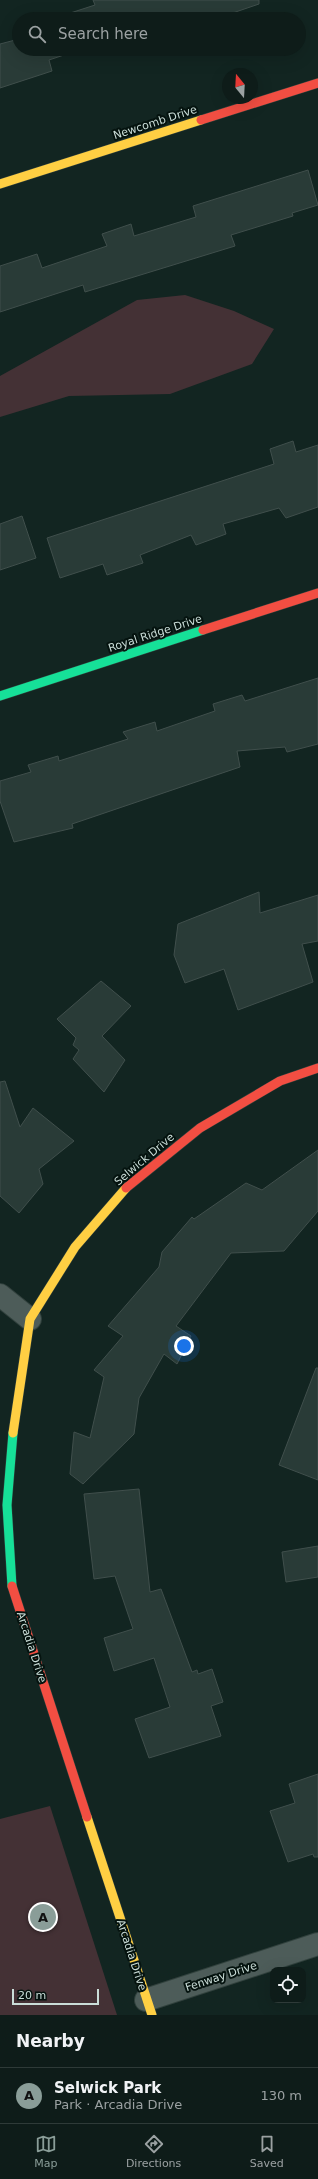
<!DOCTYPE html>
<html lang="en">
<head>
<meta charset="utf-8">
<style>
	:root { --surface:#0e1c19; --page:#172522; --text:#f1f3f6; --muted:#9ba1a2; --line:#2e3a38; --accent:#8a9d98 }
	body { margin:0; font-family:"DejaVu Sans",sans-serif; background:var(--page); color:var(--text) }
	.controls { position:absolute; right:12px; bottom:12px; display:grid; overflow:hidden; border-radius:8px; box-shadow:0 4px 16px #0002 }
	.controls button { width:36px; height:36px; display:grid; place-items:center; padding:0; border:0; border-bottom:1px solid var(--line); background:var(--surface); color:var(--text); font:20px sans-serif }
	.compass { position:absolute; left:222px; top:68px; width:36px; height:36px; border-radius:50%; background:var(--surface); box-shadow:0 4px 16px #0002; rotate:342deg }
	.scale { position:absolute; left:12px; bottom:10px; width:87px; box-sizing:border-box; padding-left:4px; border:2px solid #caddd8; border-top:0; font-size:11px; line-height:14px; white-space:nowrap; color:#caddd8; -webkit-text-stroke:3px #05130f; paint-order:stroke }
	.you { position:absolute; left:184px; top:1346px; width:14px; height:14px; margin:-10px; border:3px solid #fff; border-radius:50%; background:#1a73e8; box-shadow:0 0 0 6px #1a73e833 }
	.badge { display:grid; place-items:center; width:26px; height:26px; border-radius:50%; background:var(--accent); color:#111; font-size:13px; font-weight:700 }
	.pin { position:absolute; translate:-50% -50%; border:2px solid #fff; box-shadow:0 1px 4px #0006 }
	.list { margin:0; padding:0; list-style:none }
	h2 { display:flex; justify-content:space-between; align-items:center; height:52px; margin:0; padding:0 16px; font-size:17px }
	h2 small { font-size:13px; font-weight:400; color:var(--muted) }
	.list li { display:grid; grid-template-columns:26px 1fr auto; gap:12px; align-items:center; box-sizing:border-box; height:56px; padding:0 16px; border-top:1px solid var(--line) }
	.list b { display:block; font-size:15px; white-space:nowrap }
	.list p { margin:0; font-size:13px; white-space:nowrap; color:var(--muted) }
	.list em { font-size:13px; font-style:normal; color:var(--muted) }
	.icon { flex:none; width:22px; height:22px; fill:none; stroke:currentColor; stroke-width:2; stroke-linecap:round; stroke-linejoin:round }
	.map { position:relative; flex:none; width:318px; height:2015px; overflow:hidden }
	.search { position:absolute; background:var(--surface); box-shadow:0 4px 16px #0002; left:12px; right:12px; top:12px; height:44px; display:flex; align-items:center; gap:10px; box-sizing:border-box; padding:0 14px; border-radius:22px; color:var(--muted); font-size:15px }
	.sheet { height:108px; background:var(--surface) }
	nav { display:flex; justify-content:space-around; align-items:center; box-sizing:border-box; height:56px; border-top:1px solid var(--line); background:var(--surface); font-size:11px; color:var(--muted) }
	nav a { display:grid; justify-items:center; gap:2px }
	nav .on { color:var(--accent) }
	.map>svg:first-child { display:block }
	.green { fill:#443135 }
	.building { fill:#293b37; stroke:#404f4c }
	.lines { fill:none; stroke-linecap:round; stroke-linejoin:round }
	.street-casing { stroke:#31413d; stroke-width:24 }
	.fast-casing { stroke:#31413d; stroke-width:10 }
	.slow-casing { stroke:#31413d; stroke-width:10 }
	.jam-casing { stroke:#31413d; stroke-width:10 }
	.street { stroke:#4d5c59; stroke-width:22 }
	.fast { stroke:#16e098; stroke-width:9 }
	.slow { stroke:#ffcf43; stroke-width:9 }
	.jam { stroke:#f24e42; stroke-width:9 }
	.labels { text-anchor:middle; stroke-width:4; stroke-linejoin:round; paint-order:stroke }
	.street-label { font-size:11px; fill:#caddd8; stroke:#05130f }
</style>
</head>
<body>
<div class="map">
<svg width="318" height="2015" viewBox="0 0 318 2015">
	<rect width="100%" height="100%" fill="#122521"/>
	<g class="green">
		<polygon points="185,295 234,311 274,329 252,364 170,394 69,396 0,417 0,376 137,300"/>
		<polygon points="50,1806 117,2015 0,2015 0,1819"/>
	</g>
	<g class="building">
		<polygon points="93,0 259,0 259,4 215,19 59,19 58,17 95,5"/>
		<polygon points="19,39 19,49 82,49 49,60 52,71 0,88 0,44"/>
		<polygon points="109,49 127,49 111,55"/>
		<polygon points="308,170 318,205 292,213 293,216 231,235 235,246 85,292 83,285 0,312 0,266 37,254 42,268 107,246 102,234 131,224 134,236 196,217 193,206"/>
		<polygon points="293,441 296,452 318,445 318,507 286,518 279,508 223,524 226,534 196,545 191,535 140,555 143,563 107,575 103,564 60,578 47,538 274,464 270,449"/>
		<polygon points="22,516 36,558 0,570 0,524"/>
		<polygon points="318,678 318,744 287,752 285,747 237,751 240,767 72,824 73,828 14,842 0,801 0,781 31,772 28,765 58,756 59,761 128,739 123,732 155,722 157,731 215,711 213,704 242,695 245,701"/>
		<polygon points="259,892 260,913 318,895 318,941 302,944 313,982 238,1010 224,969 185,983 174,955 178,924"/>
		<polygon points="101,981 131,1006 102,1036 125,1060 104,1092 73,1059 79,1050 73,1045 76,1038 57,1019"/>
		<polygon points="5,1081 20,1127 33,1108 74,1141 39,1169 43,1184 19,1213 0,1196 0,1082"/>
		<polygon points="318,1150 318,1211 284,1251 231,1253 176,1326 191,1336 177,1364 164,1354 139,1398 134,1434 83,1484 70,1474 74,1432 90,1438 104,1377 94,1370 123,1336 108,1326 159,1267 162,1252 192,1217 194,1219 246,1183 262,1190"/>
		<polygon points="316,1368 318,1368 318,1480 279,1465"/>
		<polygon points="139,1489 150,1592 161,1589 192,1672 197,1670 198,1674 212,1669 223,1702 211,1706 221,1736 149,1758 135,1719 170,1707 154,1658 114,1671 104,1638 133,1629 115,1576 94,1579 84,1494"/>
		<polygon points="318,1546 318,1577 286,1582 282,1552"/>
		<polygon points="318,1774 318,1857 314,1857 313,1854 288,1862 270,1811 295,1803 289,1784"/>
	</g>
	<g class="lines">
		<g class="street-casing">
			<g id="street">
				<polyline points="0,1295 30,1319"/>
				<polyline points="146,2000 318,1944"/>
			</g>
		</g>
		<g class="fast-casing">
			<g id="fast">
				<polyline points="0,696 203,630"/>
				<polyline points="12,1586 7,1505 13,1433"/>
			</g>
		</g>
		<g class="slow-casing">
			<g id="slow">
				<polyline points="0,184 201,120"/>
				<polyline points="13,1433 30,1319 75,1247 126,1188"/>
				<polyline points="87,1817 152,2015"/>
			</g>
		</g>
		<g class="jam-casing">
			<g id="jam">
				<polyline points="201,120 318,83"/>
				<polyline points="203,630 318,593"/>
				<polyline points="126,1188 200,1128 280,1081 318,1068"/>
				<polyline points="12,1586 87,1817"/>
			</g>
		</g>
		<use href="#street" class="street"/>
		<use href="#fast" class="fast"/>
		<use href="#slow" class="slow"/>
		<use href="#jam" class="jam"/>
	</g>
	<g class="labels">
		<g class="street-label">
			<text transform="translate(155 122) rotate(-18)" y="4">Newcomb Drive</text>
			<text transform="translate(155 633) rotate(-18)" y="4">Royal Ridge Drive</text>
			<text transform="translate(144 1159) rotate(-40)" y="4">Selwick Drive</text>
			<text transform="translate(32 1647) rotate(72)" y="4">Arcadia Drive</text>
			<text transform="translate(132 1955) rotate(72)" y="4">Arcadia Drive</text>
			<text transform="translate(221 1976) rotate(-18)" y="4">Fenway Drive</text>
		</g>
	</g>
</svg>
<div class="controls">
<button><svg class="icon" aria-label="locate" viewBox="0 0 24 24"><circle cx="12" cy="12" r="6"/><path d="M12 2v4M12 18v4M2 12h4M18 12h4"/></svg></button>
</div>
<svg class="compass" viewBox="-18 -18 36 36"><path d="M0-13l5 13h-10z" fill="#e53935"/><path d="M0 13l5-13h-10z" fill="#9ba1a2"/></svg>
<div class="scale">20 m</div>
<div class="you"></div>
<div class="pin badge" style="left:43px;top:1917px">A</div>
<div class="search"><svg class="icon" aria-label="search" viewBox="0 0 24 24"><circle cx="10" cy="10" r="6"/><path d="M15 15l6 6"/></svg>Search here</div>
</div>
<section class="sheet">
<h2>Nearby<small></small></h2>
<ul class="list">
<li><span class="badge">A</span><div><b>Selwick Park</b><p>Park · Arcadia Drive</p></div><em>130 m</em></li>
</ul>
</section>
<nav>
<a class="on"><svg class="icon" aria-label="map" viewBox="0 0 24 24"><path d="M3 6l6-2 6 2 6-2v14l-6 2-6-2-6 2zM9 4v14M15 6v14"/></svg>Map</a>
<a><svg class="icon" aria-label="directions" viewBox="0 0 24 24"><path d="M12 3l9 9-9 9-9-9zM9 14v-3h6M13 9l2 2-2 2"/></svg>Directions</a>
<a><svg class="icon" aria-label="saved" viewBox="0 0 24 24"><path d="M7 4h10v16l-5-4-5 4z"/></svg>Saved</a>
</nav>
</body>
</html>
